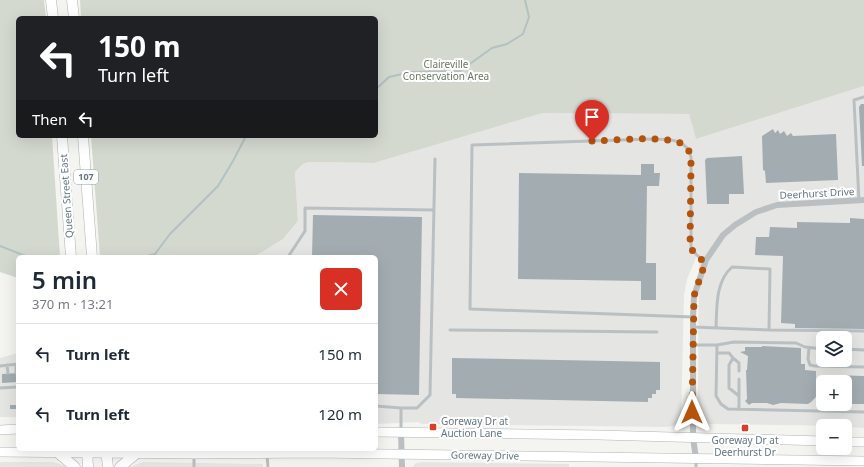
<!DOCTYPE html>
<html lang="en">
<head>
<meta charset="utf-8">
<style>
	body { margin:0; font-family:"Noto Sans",sans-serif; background:#f6f6f7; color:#1f2937; height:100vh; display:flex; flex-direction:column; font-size:15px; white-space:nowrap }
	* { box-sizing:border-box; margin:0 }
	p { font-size:13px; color:#747a83 }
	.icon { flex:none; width:22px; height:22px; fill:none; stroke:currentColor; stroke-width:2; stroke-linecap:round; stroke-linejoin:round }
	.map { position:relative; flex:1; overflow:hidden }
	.drawer { position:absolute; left:16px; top:255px; width:362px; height:196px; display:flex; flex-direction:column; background:#fff; border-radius:6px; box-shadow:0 4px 16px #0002 }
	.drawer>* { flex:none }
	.guide { position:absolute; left:16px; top:16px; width:362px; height:122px; border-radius:6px; box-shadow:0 4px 16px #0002; background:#202124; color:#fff; overflow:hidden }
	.fabs { position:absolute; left:816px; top:331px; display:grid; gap:8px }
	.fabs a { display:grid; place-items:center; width:36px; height:36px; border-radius:6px; background:#fff; box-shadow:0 4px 16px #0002; font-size:20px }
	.pin { position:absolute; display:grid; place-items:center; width:34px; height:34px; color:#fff; margin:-41px -17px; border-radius:50% 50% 50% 0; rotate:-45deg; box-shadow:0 0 4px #0007 }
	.pin .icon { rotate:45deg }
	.me { position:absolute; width:44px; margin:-22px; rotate:0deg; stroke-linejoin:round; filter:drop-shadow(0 0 3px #0008) }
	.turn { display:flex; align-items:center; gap:14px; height:84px; padding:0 16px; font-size:18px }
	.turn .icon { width:52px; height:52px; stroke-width:2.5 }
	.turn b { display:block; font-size:28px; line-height:34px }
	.then { display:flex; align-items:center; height:38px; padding:0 16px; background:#0003; gap:8px; font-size:15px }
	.round { display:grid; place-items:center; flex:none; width:42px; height:42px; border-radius:6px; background:#f6f6f7 }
	.overview { display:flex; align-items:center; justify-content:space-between; height:68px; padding:0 16px }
	h1 { font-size:24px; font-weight:600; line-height:30px }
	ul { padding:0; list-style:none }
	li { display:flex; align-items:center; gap:12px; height:60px; padding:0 16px; border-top:1px solid #e0e1e3 }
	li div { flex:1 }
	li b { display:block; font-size:15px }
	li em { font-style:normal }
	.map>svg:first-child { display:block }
	.built { fill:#e5e5e4; fill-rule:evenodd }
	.green { fill:#d4d9d0 }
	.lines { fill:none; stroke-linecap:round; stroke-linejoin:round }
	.stream { stroke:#b2c1c3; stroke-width:2 }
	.building { fill:#a3adb1 }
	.secondary-casing { stroke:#afb6b9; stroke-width:10 }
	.primary-casing { stroke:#aeb4b7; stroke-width:11 }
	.lane { stroke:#bac0c2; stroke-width:3 }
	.street { stroke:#bac0c2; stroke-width:6 }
	.secondary { stroke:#fff; stroke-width:9 }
	.primary { stroke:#fff; stroke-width:10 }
	.route { stroke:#b45309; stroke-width:7; stroke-dasharray:0 12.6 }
	.poi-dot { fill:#da3e2a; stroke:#fff; stroke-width:1.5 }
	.labels { text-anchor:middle; stroke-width:4; stroke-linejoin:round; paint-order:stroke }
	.shield { fill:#fff; stroke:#92a0a6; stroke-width:1 }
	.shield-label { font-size:9px; font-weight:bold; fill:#647780 }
	.park-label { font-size:10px; fill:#6a7763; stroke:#fff }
	.street-label { font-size:10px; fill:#647780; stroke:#fff }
	.poi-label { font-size:10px; fill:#647780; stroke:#fff; text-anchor:start }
</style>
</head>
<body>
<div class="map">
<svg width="864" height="467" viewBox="0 0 864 467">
	<rect width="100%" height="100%" fill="#f4f4f0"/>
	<path class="built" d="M864,86V428L845,427V426L710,424L708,423L704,418L698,399L699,251L687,279L684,295L681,420L676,425L667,427L422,424L418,422L376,424V257H254L283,239L298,221L295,172L303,164L309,162L374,163L543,113L689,114L696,139ZM823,338H845V360H823ZM823,382H845V404H823Z
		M18,353V417H0V358Z
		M0,462H53L60,464L67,467H0Z
		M143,462L263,464V467H130Z
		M421,462L569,464V467H412L416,463Z"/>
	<path class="green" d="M0,0H44L46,18H18V136H52L60,257H18V278L0,272Z
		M80,0H864V86L696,139L689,114L543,113L374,163L309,162L303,164L295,172L298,221L283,239L254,257H100L91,136H376V18H81Z"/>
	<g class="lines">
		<path class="stream" d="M376,89L389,77L411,72L460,71L492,48L507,44L523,34L529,17L525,0
			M0,246L28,257
			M143,257L155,254L170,234L218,186L233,161L246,136"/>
	</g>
	<path class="building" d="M861,104H864V166H862L859,107Z
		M773,129L775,133L778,130L780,134L784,131L787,136L791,133L793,136L836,134L838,180L766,183L765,171L763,170L762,136Z
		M742,156L744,194H729V204H707L705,160L707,158Z
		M641,164H654V173H660L659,186H647L646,263H656V300H641V281L518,279L519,173L641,175Z
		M313,215L422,217L419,395L376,394V257H312Z
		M850,218L864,219V329L795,328V324L781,323L783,256L755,255L756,237H769L770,227L797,228V222L850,223Z
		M762,346L801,348V364H805V370L816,371V397L811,402L808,404L781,403L773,405L767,403H752L749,405L745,401L747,399L746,370H747L748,356L740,352L745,351V347H762Z
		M452,358L660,362V390H656V394H652V398H648V402L456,398V394H452Z
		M18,373V382L2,383V374Z
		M831,375L864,376V404H845V382H831Z
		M16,398H18V409H10V405H16Z"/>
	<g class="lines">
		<g class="secondary-casing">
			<path id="secondary" d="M0,430L18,429
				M376,432L599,435L823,441
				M845,442H864
				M0,452L194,454L317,453L864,461"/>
		</g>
		<g class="primary-casing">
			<path id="primary" d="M51,0L53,18
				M72,0L74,18
				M62,136L71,257
				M83,136L92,257
				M87,449L88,467
				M106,449L108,467
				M57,452L75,467
				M120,467L137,453"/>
		</g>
		<path class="lane" d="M859,201L854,100L864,97
			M288,257L305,231V208L434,210
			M693,317L470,309L472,145L651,139C668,140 686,137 691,157V249L705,263
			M693,327L769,330L864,331
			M716,328C717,308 715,282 732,267L770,269L769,330
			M450,330L657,332
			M693,345H717L734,342L796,343L805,347L823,349
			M717,345L716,396L721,404L728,409L864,412
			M809,348L808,359L810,365L815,366L864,367
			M845,349L864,350
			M717,353H729L733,358L729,365V388L739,396V409
			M733,358L739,363V371
			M7,365L8,373
			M16,365V373
			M0,366L18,364
			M0,388L18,387
			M739,396V379
			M376,406L401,408
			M401,430V408H417L430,395L435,159
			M267,455L268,467
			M696,460V467
			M194,467V455"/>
		<path class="street" d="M401,432L402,467
			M696,458L693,438V317L694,296L706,260L723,235L735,225L756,212L777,205L864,200"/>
		<use href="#secondary" class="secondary"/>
		<use href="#primary" class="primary"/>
	</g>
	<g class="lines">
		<path class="route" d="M592,141C611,141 670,134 684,145C690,149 691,157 691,164L690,248L705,263L694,296L692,412"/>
	</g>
	<g class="poi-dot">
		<rect x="429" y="423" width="8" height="8" rx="2"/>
		<rect x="741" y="424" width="8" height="8" rx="2"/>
	</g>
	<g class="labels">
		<rect class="shield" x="74" y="170" width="24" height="14" rx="3"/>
		<g class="shield-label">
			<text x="86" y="180">107</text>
		</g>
		<g class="park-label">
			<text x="446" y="68">Claireville<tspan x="446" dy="12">Conservation Area</tspan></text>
		</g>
		<g class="street-label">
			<text transform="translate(817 193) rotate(-3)" y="4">Deerhurst Drive</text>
			<text transform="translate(66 196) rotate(-94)" y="4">Queen Street East</text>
			<text transform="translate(485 455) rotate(1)" y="4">Goreway Drive</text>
		</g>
		<g class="poi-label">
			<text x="441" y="425">Goreway Dr at<tspan x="441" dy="12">Auction Lane</tspan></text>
			<text x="745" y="444" text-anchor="middle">Goreway Dr at<tspan x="745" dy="12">Deerhurst Dr</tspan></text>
		</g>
	</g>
</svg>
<div class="fabs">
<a><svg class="icon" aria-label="layers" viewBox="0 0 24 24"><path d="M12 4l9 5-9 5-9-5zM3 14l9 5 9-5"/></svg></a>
<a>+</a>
<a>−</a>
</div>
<div class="pin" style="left:592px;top:141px;background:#d93025"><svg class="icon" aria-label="arrive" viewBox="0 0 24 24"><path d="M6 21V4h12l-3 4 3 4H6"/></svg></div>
<svg class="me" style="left:692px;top:412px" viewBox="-20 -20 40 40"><path d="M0-17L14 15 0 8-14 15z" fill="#b45309" stroke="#fff" stroke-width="4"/></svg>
<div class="guide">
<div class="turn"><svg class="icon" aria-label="left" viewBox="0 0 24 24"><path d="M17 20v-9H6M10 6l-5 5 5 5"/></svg><div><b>150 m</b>Turn left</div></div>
<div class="then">Then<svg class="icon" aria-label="left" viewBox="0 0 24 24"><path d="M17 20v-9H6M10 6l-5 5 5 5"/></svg></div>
</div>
<section class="drawer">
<div class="overview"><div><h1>5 min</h1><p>370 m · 13:21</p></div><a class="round" style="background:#d93025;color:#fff"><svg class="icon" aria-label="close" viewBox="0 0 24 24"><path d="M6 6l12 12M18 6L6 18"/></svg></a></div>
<ul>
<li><svg class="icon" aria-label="left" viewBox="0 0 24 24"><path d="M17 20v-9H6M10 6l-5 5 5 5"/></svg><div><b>Turn left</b></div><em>150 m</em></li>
<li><svg class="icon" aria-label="left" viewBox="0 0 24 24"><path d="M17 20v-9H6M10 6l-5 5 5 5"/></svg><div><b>Turn left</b></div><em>120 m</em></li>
</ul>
</section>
</div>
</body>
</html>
